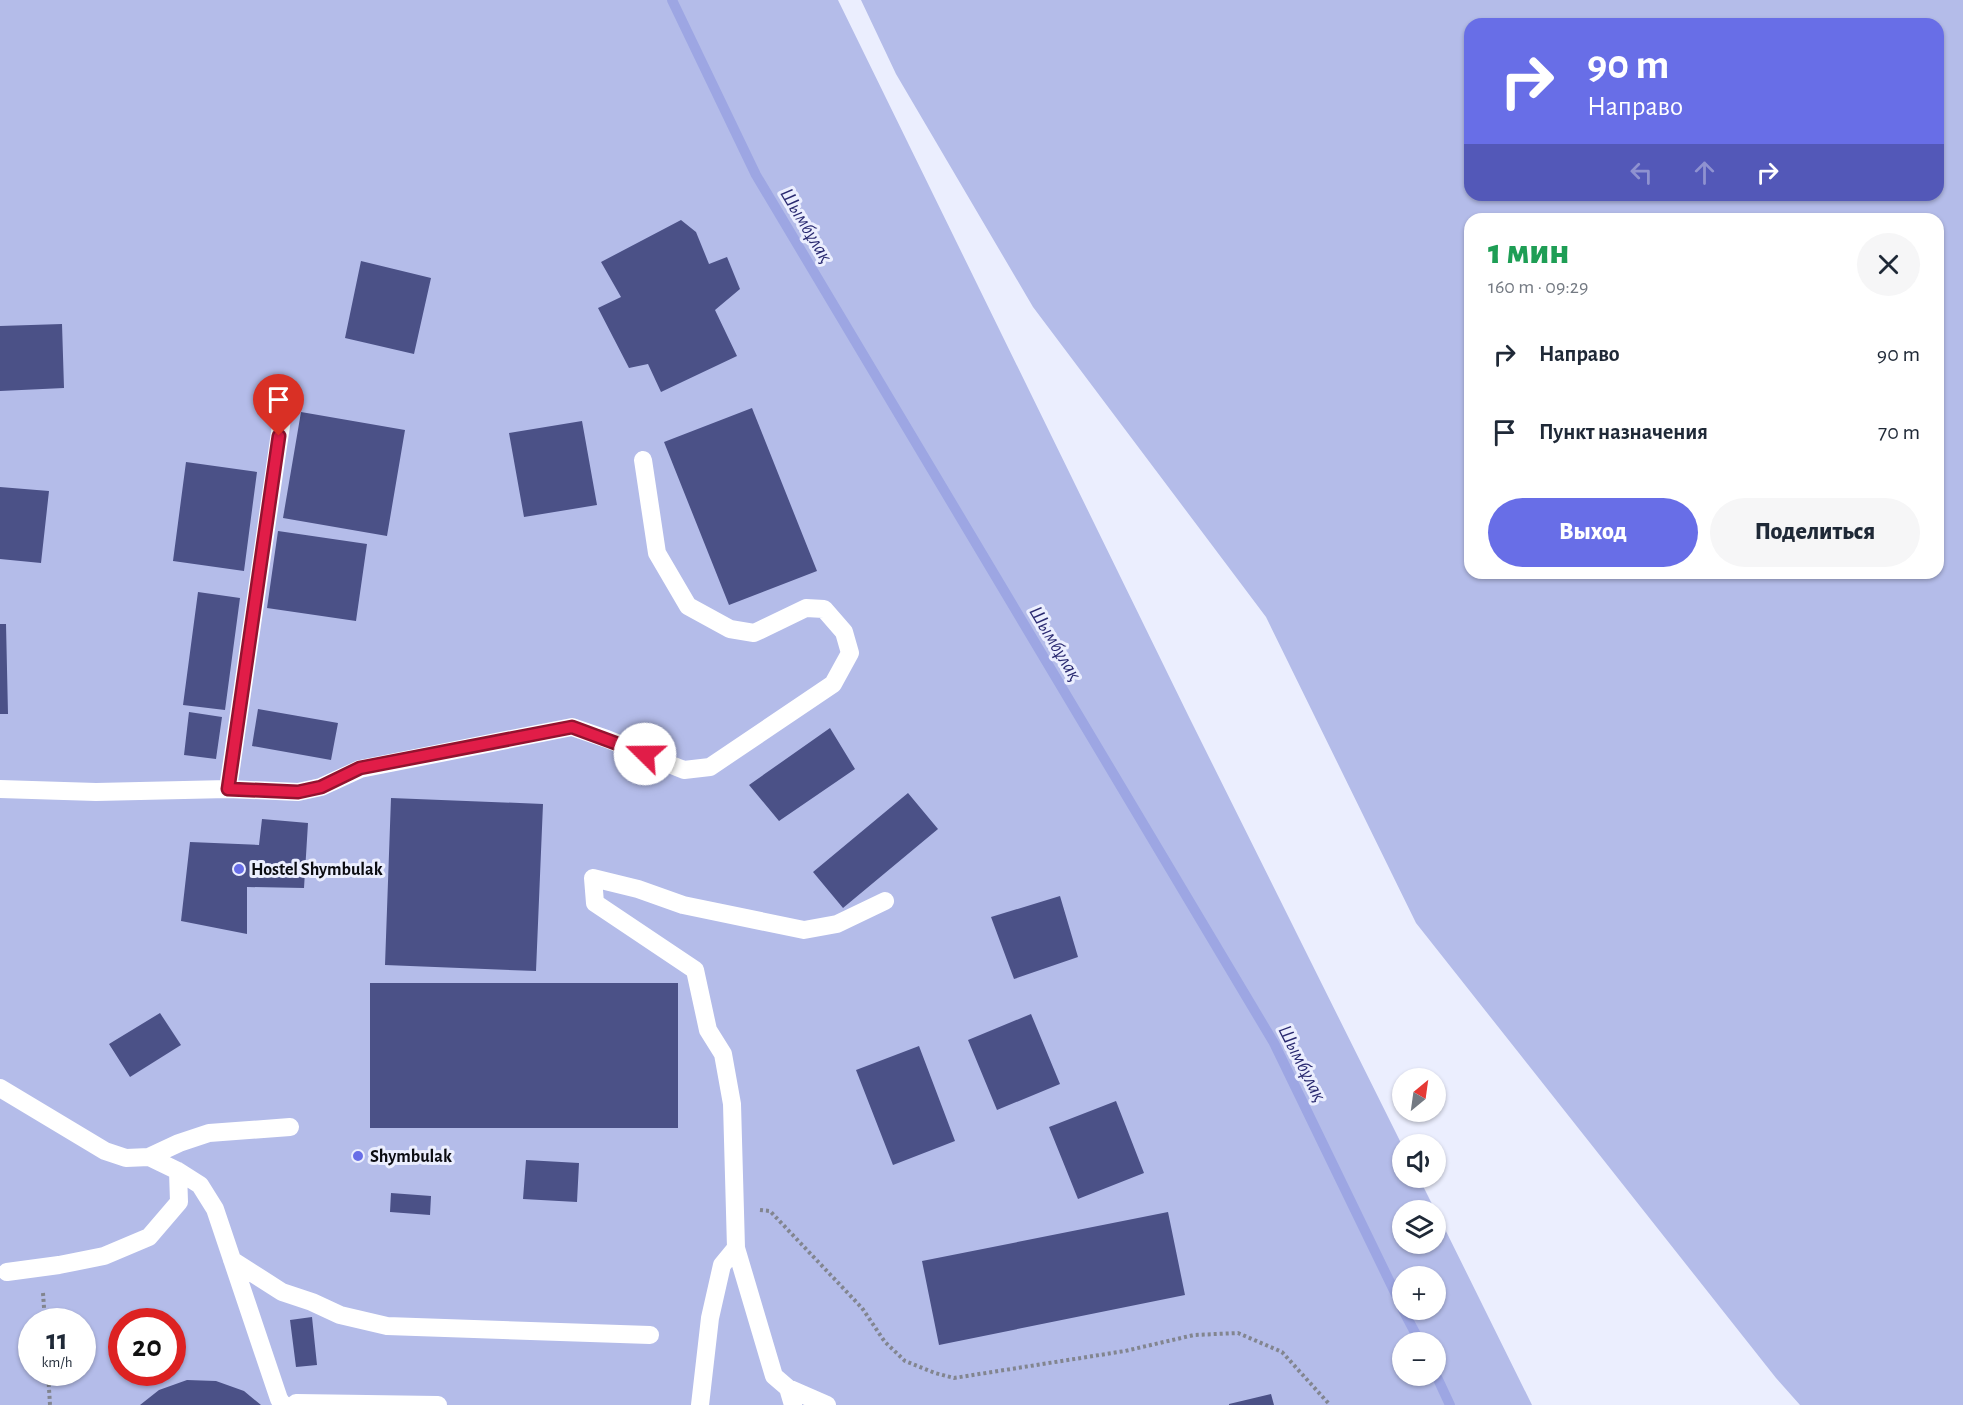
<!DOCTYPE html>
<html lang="ru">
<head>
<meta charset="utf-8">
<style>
	body { margin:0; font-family:"Alegreya Sans",sans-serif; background:#f6f6f7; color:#1f2937; height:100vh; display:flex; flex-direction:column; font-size:22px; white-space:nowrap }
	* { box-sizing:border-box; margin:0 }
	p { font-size:20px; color:#747a83 }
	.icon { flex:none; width:33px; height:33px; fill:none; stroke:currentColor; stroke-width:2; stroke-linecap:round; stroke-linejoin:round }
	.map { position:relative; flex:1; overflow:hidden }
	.sheet { position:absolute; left:1464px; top:213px; width:480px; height:366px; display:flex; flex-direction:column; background:#fff; border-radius:18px; box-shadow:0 2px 4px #0004 }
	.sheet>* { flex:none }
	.hud { position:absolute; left:1464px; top:18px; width:480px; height:183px; border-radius:18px; box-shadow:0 2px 4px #0004; background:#686ee7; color:#fff; overflow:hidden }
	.needle { width:39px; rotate:29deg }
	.buttons { position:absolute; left:1392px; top:1068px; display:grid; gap:12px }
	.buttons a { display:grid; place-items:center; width:54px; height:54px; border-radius:50%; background:#fff; box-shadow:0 2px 4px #0004; font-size:30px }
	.speed { position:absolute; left:18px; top:1308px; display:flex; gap:12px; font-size:30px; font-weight:700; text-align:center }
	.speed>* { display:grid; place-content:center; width:78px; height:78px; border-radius:50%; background:#fff; box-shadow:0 2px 4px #0004; line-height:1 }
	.speed small { font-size:15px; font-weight:400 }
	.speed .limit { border:9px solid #d22; background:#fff; color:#111 }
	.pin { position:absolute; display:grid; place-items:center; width:51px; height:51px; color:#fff; margin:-62px -26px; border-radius:50% 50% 50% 0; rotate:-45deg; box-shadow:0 0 6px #0007 }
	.pin .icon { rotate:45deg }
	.me { position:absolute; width:66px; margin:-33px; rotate:292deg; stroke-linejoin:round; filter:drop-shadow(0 0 4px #0008) }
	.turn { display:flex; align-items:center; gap:21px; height:126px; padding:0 24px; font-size:27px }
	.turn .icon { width:78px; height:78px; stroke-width:2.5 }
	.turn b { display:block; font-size:42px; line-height:51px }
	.lanes { display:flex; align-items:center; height:57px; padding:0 24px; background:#0003; justify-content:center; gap:30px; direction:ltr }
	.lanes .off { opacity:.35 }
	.round { display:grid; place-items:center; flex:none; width:63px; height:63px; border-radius:32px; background:#f6f6f7 }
	.headline { display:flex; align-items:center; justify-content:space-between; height:102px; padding:0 24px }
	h1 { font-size:36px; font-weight:800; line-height:45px; color:#1e9e55 }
	.primary-button { display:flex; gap:12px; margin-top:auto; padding:12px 24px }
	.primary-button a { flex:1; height:69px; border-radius:36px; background:#686ee7; color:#fff; font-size:24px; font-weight:800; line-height:69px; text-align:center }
	.primary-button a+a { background:#f6f6f7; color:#1f2937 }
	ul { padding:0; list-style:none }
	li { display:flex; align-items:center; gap:18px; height:78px; padding:0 24px }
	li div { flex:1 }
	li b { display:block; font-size:22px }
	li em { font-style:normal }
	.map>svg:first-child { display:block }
	.green { fill:#b4bce9; fill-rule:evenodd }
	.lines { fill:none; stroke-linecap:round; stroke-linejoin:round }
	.stream { stroke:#9da6e3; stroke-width:10 }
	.building { fill:#4b5187 }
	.path { stroke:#82858f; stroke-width:4; stroke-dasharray:3 3; stroke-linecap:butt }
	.service { stroke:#fff; stroke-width:18 }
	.route-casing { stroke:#92132f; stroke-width:15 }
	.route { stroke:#e11d48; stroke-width:10 }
	.poi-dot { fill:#686ee7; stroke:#ebeefe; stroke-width:2 }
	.labels { text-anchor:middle; stroke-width:6; stroke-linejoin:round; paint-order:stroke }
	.poi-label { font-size:18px; font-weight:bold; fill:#0b0c11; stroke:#ebeefe; text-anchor:start }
	.water-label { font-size:20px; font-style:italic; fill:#292970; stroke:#ebeefe }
</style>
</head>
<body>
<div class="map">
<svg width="1963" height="1405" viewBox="0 0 1963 1405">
	<rect width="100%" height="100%" fill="#ebeefe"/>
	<path class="green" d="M0,0H838L1189,717L1402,1145V1178H1419L1435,1210H1402V1244H1436V1211L1532,1405H0ZM1402,1276H1436V1310H1402ZM32,1322H82V1372H32ZM122,1322H172V1372H122ZM1402,1342H1436V1376H1402Z
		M861,0H1963V1405H1800L1776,1378L1416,923L1266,617L1033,307L896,74ZM1470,24H1938V195H1470ZM1470,219H1938V573H1470Z"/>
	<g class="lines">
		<path class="stream" d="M672,0L756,175L1274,1043L1402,1307
			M1403,1310L1420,1342
			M1436,1375L1450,1405"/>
	</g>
	<path class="building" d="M681,220L696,232L709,264L727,257L740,289L715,310L737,356L661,392L648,364L629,368L598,308L621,297L601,262Z
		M361,261L431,278L414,354L345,338Z
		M62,324L64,388L0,391V326Z
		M752,408L817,571L729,605L664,442Z
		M301,412L405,430L387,536L283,518Z
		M582,421L597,505L524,517L509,433Z
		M186,462L257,472L244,571L173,561Z
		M0,487L49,491L41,563L0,559Z
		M278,531L367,544L356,621L267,608Z
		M198,592L240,598L225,710L183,705Z
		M0,624H6L8,714H0Z
		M258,709L338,723L331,760L252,746Z
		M189,712L222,717L216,759L184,755Z
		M830,728L855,769L779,821L749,785Z
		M908,793L938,829L843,908L813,872Z
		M391,798L543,804L536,971L385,965Z
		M262,819L308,823L304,888L247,887V934L181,921L190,842L259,845Z
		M1060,896L1078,957L1014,979L991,917Z
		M370,983H678V1128H370Z
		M160,1013L181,1045L130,1077L109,1044Z
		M1031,1014L1060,1084L997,1110L968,1040Z
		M919,1046L955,1141L893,1165L856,1070Z
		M1116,1101L1144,1173L1078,1199L1049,1127Z
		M526,1160L579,1163L577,1202L523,1199Z
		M391,1193L431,1196L430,1215L390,1212Z
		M1168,1212L1185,1295L939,1345L922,1261Z
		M312,1317L317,1365L296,1367L290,1320Z
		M187,1380L216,1381L244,1391L261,1405H140L159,1390Z
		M1271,1394L1274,1405H1229V1404Z"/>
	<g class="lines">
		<path class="path" d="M760,1210L770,1211L862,1308L885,1342L905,1361L935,1373L954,1378L1125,1351L1194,1335L1238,1333L1282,1352L1330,1405
			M43,1293L45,1322
			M48,1372L50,1405"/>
		<path class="service" d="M0,789L96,792L228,789L298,792L321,787L360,769L572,727L607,739L684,770L710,767L833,684L850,653L844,632L824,609L806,608L754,633L730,629L688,606L657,553L643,460
			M228,789L283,412
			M0,1088L105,1151L126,1158L149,1157L179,1143L209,1133L290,1127
			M149,1157L178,1171L200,1185L215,1209L279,1399L283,1405
			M736,1248L774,1376L788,1388L793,1405
			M232,1260L282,1292L312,1302L340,1315L387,1326L650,1335
			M7,1272L59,1265L104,1256L149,1237L179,1202L178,1171
			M788,1388L827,1405
			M294,1405L296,1403L438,1405
			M700,1405L710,1318L722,1265L736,1248L732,1104L723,1054L708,1030L695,970L595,903L593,878L638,889L683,905L804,930L837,924L885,901"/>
	</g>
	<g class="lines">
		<g class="route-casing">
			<path id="route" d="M279,436L228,789L298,792L321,787L360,768L572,727L645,754"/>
		</g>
		<use href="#route" class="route"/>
	</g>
	<g class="poi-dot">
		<circle cx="239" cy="869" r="6"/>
		<circle cx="358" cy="1156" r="6"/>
	</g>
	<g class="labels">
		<g class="poi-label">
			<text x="251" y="875">Hostel Shymbulak</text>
			<text x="370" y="1162">Shymbulak</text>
		</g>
		<g class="water-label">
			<text transform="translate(807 225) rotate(59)" y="7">Шымбұлақ</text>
			<text transform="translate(1056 643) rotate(59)" y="7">Шымбұлақ</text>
			<text transform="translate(1303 1063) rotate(63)" y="7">Шымбұлақ</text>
		</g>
	</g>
</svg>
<div class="buttons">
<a><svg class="needle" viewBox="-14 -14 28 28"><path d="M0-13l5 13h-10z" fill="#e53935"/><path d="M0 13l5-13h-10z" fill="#747a83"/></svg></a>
<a><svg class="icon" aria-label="sound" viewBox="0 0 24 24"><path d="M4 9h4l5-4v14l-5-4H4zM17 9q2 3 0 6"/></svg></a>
<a><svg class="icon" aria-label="layers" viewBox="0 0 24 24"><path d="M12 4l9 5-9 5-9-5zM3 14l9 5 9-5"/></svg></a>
<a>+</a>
<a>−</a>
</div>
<div class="speed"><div>11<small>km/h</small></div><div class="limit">20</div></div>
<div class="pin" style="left:279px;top:436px;background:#d93025"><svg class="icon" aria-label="arrive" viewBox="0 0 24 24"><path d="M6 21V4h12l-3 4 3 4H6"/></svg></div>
<svg class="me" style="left:645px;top:754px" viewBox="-20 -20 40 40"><circle r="19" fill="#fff"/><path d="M0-13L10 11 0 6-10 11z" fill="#e11d48"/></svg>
<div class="hud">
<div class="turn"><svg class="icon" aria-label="right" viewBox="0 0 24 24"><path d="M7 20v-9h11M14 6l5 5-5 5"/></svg><div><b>90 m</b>Направо</div></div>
<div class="lanes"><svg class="icon off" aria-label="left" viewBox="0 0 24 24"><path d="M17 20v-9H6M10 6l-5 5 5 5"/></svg><svg class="icon off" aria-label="ahead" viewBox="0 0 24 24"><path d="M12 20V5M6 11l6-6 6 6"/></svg><svg class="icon" aria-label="right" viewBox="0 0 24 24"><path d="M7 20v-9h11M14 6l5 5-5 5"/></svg></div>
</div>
<section class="sheet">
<div class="headline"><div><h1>1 мин</h1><p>160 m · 09:29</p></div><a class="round"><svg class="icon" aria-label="close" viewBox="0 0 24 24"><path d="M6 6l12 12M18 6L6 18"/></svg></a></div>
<ul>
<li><svg class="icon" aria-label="right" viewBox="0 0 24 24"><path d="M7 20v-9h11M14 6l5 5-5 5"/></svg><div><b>Направо</b></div><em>90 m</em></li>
<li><svg class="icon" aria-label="arrive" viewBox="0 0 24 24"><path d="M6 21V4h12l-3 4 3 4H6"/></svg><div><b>Пункт назначения</b></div><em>70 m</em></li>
</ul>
<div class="primary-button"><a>Выход</a><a>Поделиться</a></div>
</section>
</div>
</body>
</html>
